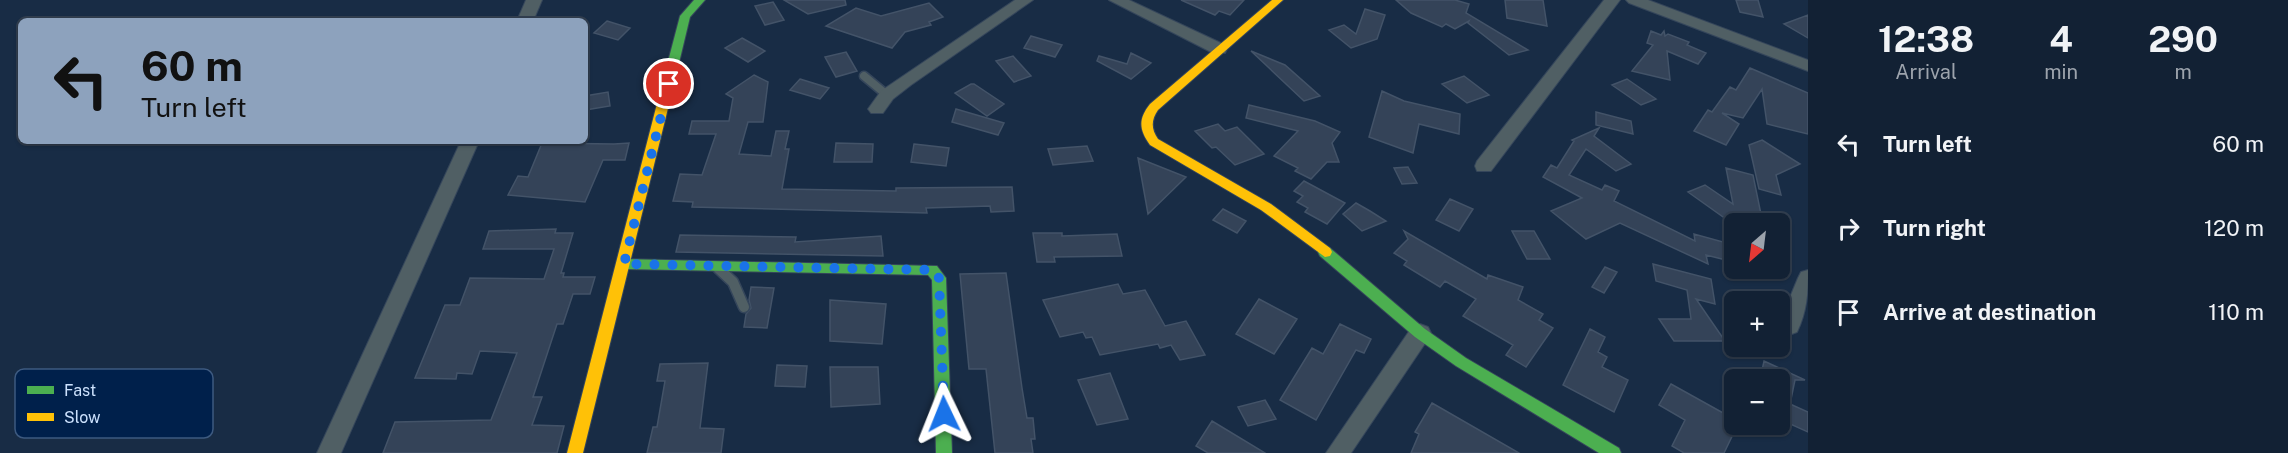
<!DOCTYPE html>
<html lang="en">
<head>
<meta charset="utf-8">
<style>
	body { margin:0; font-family:"Public Sans",sans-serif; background:#1f2e40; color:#f1f3f6; height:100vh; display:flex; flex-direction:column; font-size:22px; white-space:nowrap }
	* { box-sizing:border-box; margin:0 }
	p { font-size:20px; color:#9ca3ac }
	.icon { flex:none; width:33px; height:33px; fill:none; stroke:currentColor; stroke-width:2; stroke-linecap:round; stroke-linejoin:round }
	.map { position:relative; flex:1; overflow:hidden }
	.side { display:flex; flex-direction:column; background:#122134; width:480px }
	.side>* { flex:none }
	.top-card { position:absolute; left:18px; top:18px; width:570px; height:126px; border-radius:9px; box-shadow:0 2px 4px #0004,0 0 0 2px #313e4f; background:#8da2bd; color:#111; overflow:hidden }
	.needle { width:39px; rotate:208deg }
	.fabs { position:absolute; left:1724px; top:213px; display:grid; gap:12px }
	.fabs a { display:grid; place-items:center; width:66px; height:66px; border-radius:9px; background:#122134; box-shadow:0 2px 4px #0004,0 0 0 2px #313e4f; font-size:30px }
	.pin { position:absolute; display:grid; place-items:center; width:51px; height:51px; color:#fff; margin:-26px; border:3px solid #fff; border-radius:50%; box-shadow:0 2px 6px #0007 }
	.me { position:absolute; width:66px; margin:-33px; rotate:358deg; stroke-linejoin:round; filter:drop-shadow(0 0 4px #0008) }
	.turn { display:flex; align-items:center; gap:21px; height:126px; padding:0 24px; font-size:27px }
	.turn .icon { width:78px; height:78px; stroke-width:2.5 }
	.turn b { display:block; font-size:42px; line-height:51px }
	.eta { display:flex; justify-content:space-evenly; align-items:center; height:102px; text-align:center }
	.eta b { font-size:36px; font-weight:700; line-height:42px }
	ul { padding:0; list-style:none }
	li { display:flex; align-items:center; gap:18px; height:84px; padding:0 24px }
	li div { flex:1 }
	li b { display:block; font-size:22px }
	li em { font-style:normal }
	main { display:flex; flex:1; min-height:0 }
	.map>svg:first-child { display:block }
	.building { fill:#344358; stroke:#435368; stroke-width:1.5 }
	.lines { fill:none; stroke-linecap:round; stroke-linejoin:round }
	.lane-far1-casing { stroke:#35465b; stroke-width:11 }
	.lane-casing { stroke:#35465b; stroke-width:13 }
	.street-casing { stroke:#35465b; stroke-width:2 }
	.fast-casing { stroke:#35465b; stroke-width:2 }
	.slow-casing { stroke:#35465b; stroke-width:2 }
	.lane-far1 { stroke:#505f64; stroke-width:8 }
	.lane { stroke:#505f64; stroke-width:10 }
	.street { fill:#505f64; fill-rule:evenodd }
	.fast { fill:#4caf50; fill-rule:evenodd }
	.slow { fill:#ffc107; fill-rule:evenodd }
	.route { stroke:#1a73e8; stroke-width:10; stroke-dasharray:0 18 }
	.key { fill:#00204b; stroke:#3d5a80; stroke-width:1.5 }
	.key-label { font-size:16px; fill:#cce1fd }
</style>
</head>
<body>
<main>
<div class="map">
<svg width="1808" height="453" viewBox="0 0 1808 453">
	<rect width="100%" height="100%" fill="#182c45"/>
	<path class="building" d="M784,0H845L846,5L808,14Z
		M1181,0H1244L1230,15L1219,11L1215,15Z
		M1396,0H1455L1469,4L1466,13L1528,50L1509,55L1468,23L1469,21L1455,29L1446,24L1442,27L1411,13Z
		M1505,0H1543L1547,26L1507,18Z
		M1736,0H1758L1763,17L1740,12Z
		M773,2L784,20L765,25L755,6Z
		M929,3L943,17L929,22L931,25L905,32L892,48L826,26L856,8L881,16Z
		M1365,9L1385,15L1377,39L1351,48L1329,30L1344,25L1356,34Z
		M1808,15V38L1784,24Z
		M607,21L630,28L618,40L594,33Z
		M1651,31L1661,35L1664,31L1665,36L1668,34L1689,42L1687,45L1706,53L1698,64L1667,51L1670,80L1632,71L1653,45L1647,43Z
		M1031,36L1062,45L1055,57L1024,48Z
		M742,38L765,51L748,62L725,48Z
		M1251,51L1285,65L1320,96L1304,101Z
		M846,52L857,71L836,77L825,57Z
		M1131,53L1151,63L1131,79L1097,61L1099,56L1127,64Z
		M1013,56L1031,76L1014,82L996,61Z
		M1750,68L1808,93V134L1767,124L1762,89L1743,118L1722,113L1739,124L1726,145L1694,131L1708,110L1712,112L1730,87L1736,90Z
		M754,75L768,82L763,122H748L739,154L771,156L776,131H789L785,149H789L782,189L896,191V188L1012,187L1014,211L991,212L990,206L926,208L927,213L692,207L693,202L673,201L680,174L702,175L716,134H689L692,121H729L733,98L726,94Z
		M1464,76L1489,95L1467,103L1442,84Z
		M800,79L829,88L820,99L790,90Z
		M1627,79L1656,99L1641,105L1612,85Z
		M971,84H974L1004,104L987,116L955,93Z
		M1382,91L1404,101L1460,114L1459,134L1419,124L1413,153L1369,137Z
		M608,92L610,106L585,110V96Z
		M1249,105L1315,121L1340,132L1332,143L1339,162H1327L1311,179L1295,171L1298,168L1274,156L1298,131L1246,118Z
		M956,109L1004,123L998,135L952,122Z
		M1596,112L1631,121L1633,134L1596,125Z
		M1218,124L1225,131L1237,127L1264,154L1235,165L1216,147L1212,148L1195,131Z
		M1599,128L1594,136L1631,164L1616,171L1586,149L1569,175L1602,190L1605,185L1619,191L1614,201L1695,241L1694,234L1734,245V262L1706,255L1708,264L1620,223L1586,239L1551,211L1582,198L1543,177L1551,165L1557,168L1574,141L1572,140Z
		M1762,140L1800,164L1776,175L1781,195L1759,189L1749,145Z
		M542,143L614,144L629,143L625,160H603L585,202L508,195L518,176L528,177Z
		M836,143L873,144L872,162H834Z
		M914,144L949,148L946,166L911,162Z
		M1087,146L1093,161L1053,165L1048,149Z
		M1138,158L1186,177L1148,214Z
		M1408,167L1417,183L1402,184L1394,168Z
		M1726,168L1753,175L1763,224H1733L1688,192L1705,185L1733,204Z
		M1304,181L1345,203L1327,224L1305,212L1308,208L1297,202L1303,196L1294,191Z
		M1450,199L1473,209L1459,231L1436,220Z
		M1356,203L1370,211L1386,221L1362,231L1343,214Z
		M1223,209L1246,221L1237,233L1213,220Z
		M556,229L555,233H573L561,273H564L563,277H595L590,294H573L563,324H557L533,397H542L532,425L564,426L557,453H383L395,422L491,420L517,353L480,351L472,374L457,373L456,379L415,378L445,305H460L470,278L544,279L554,249H483L489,231Z
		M1404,231L1487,279L1488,275L1523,287L1518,300L1543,314L1539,320L1553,328L1526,367L1506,355L1513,345L1463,316L1476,299L1445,281L1440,287L1404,265L1407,261L1394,253L1408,239Z
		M1512,231H1534L1550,259H1527Z
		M1033,233H1062V236L1117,234L1122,256L1054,257L1055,262H1037Z
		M680,235L796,237L795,242L881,236L883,256L676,252Z
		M1653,264L1711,279L1715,304L1696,299L1725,341H1674L1659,319H1691L1687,290L1656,281Z
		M1605,267L1617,272L1604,293L1592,287Z
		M1006,273L1022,388L1027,418H1033L1035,439H1031L1033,453H995L986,369H969L960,274Z
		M1118,284L1123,294L1145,290L1165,326L1186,321L1205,355L1180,360L1171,345L1160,348L1158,344L1100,355L1092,337L1086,338L1083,332L1060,337L1043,300Z
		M751,287L774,288L767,328L744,327L746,314L751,308L749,300Z
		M1259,299L1297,319L1274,354L1236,334Z
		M830,300L886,304L882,344L830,341Z
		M1340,324L1371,339L1364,353L1356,350L1316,420L1280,400L1312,348L1323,354Z
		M1590,329L1605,337L1598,352L1607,357L1602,367L1628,380L1614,412L1563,385Z
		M1764,361L1805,380H1795L1790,404L1808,412V432L1786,422L1785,425H1779V380H1760Z
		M708,363L700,428L724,429L721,453H647L653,427H657L665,381H657L660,364Z
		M777,365L807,366L805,387L775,386Z
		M830,367H878L880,404L831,407Z
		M1110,373L1128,419L1097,425L1078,380Z
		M1671,384L1734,419V424H1738L1724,453H1684L1672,446L1685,420L1659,405Z
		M1265,400L1276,419L1248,426L1238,407Z
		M1432,403L1519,453H1411L1419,434L1415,432Z
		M1212,421L1265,453H1208L1196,446Z"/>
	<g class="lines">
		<g class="lane-far1-casing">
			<path id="lane-far1" d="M864,76L887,95"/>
		</g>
		<g class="lane-casing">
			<path id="lane" d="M718,268L733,282L744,307"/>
		</g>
		<g class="street-casing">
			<path id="street" d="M526,0H542L533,21H517Z
				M1015,0H1033L911,85L893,99L883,113H871L868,109L881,91Z
				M1109,0H1129L1225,45L1227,49L1225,53H1213Z
				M1604,0H1620L1491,171H1477L1475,166L1477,161Z
				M1626,0H1648L1808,60V71L1629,3Z
				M461,141H479L341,453H317Z
				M1808,270C1808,293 1807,311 1797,332L1789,335L1781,332L1779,324L1798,278L1801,272Z
				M1420,324L1428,327L1431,333L1428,339L1351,453H1326L1412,327Z"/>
		</g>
		<g class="fast-casing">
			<path id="fast" d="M694,0H705L690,17L672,92L666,96L662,95L660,92L680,16Z
				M1325,247L1330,248L1425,329L1466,358L1619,448L1621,453H1599L1456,366L1415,337L1320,256L1318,252L1320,248Z
				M623,259L937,266L946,278L952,453H936L932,280L928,275L623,269L618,268L616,264L618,260Z"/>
		</g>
		<g class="slow-casing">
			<path id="slow" d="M1272,0H1283L1158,110C1151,120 1151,129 1158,139L1271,204L1330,248L1332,252L1330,256L1325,257L1261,210L1150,145C1139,130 1138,119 1150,104Z
				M666,88L672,92L583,453H567L660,92Z"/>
		</g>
		<use href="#lane-far1" class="lane-far1"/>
		<use href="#lane" class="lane"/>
		<use href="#street" class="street"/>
		<use href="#fast" class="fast"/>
		<use href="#slow" class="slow"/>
	</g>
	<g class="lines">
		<path class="route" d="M669,84L624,264L932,270L939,278L944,414"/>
	</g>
	<rect x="15" y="369" width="198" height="69" rx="9" class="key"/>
	<rect x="27" y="386" width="27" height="8" fill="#4caf50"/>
	<rect x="27" y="413" width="27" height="8" fill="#ffc107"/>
	<g class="key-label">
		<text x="64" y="396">Fast</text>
		<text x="64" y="423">Slow</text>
	</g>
</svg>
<div class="fabs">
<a><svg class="needle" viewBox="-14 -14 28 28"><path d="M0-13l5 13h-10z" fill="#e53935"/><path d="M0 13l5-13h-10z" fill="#9ca3ac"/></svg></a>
<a>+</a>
<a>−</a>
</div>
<div class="pin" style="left:669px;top:84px;background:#d93025"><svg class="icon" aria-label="arrive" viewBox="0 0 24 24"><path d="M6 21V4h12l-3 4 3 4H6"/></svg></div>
<svg class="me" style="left:944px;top:414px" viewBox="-20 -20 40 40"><path d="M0-17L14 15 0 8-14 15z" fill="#1a73e8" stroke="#fff" stroke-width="4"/></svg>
<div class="top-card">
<div class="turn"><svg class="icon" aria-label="left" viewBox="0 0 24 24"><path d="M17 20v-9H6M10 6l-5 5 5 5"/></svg><div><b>60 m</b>Turn left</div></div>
</div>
</div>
<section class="side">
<div class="eta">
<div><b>12:38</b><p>Arrival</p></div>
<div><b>4</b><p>min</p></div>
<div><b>290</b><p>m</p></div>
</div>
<ul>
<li><svg class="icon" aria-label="left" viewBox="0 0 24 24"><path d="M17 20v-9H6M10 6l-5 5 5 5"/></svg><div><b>Turn left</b></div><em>60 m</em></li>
<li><svg class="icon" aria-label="right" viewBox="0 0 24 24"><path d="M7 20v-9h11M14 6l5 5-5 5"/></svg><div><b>Turn right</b></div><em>120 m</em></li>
<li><svg class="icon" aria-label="arrive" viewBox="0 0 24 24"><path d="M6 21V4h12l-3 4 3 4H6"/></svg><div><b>Arrive at destination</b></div><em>110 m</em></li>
</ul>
</section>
</main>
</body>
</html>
